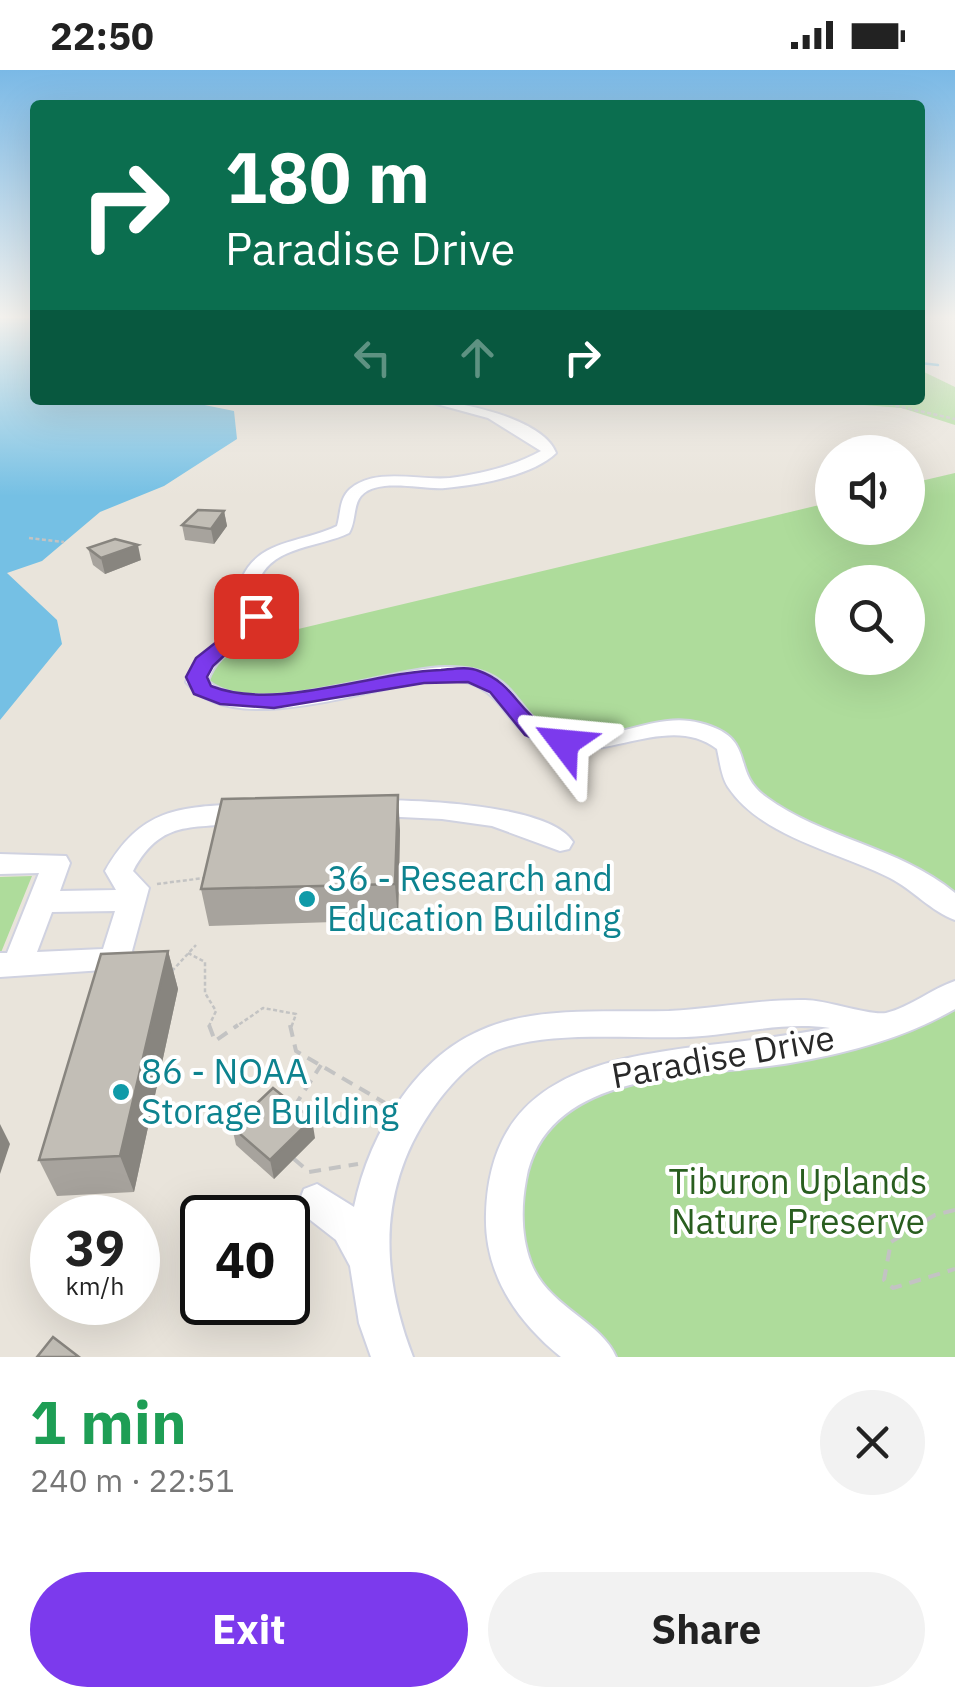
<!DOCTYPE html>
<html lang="en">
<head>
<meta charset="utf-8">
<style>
	body { margin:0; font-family:"IBM Plex Sans",sans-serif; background:#f2f2f2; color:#222; height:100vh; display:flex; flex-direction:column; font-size:38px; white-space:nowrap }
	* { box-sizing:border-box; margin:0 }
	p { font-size:32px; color:#767676 }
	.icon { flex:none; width:55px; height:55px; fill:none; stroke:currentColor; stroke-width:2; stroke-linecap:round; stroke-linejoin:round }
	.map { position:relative; height:1287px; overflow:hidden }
	.details { display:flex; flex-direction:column; background:#fff; flex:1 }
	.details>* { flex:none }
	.top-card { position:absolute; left:30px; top:30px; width:895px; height:305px; border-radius:10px; box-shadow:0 10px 40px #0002; background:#0b6e4f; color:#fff; overflow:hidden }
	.tools { position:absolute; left:815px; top:365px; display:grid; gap:20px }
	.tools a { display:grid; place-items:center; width:110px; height:110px; border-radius:50%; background:#fff; box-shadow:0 10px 40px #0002; font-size:50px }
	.speed { position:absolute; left:30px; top:1125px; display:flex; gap:20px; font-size:50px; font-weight:700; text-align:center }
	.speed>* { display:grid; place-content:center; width:130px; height:130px; border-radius:50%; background:#fff; box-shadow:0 10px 40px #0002; line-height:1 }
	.speed small { font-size:25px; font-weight:400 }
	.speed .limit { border:5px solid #111; border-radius:15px; background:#fff; color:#111 }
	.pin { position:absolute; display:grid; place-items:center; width:85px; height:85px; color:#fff; margin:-42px; border-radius:20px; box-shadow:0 5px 15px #0006 }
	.me { position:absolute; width:110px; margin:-55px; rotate:299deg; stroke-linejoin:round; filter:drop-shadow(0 0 8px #0008) }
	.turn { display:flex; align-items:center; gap:35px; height:210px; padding:0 30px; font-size:45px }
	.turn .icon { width:130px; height:130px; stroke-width:2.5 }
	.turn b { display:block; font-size:70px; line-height:85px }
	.lanes { display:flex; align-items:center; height:95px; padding:0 30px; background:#0003; justify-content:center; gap:50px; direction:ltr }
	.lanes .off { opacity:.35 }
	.round { display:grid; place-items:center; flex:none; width:105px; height:105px; border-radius:52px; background:#f2f2f2 }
	.head { display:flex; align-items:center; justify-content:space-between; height:170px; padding:0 30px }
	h1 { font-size:60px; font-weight:700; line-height:75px; color:#1e9e55 }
	.primary-button { display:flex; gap:20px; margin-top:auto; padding:20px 30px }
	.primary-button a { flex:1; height:115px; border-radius:60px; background:#7c3aed; color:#fff; font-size:40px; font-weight:700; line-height:115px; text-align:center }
	.primary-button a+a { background:#f2f2f2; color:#222 }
	.status { display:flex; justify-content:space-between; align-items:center; height:70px; padding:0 50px; background:#fff; direction:ltr }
	.status svg { height:28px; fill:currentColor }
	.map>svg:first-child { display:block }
	.green { fill:#aedc9b; fill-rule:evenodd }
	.water { fill:#75c0e4 }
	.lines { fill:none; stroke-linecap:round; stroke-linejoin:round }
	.stream { stroke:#75c0e4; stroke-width:2.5 }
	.minor-casing { stroke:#d0d2e0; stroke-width:4 }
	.path-far1 { stroke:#c3c3c3; stroke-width:2.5; stroke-dasharray:4 2.5; stroke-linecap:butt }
	.path { stroke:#c3c3c3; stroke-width:4; stroke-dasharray:12 8; stroke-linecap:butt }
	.minor { fill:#fff; fill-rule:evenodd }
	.wall { fill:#a7a39d }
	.shaded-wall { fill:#88857f }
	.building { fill:#c2beb6; stroke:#88857f; stroke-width:2.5 }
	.route { fill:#7c3aed; stroke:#51269a; stroke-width:2.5 }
	.culture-dot { fill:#0f9aa8; stroke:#fff; stroke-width:4 }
	.labels { text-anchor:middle; stroke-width:8; stroke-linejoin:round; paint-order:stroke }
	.near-culture-label { font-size:35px; fill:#0d838f; stroke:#fff; text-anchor:start }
	.near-street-label { font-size:35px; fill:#282828; stroke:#fff }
	.near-park-label { font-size:35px; fill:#295e1f; stroke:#fff }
</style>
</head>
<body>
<div class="status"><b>22:50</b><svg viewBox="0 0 49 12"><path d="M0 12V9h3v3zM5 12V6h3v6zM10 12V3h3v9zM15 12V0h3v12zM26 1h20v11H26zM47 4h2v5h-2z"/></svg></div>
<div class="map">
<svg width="955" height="1287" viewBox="0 0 955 1287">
	<rect width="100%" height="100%" fill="#e9e4db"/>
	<path class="green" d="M920,300L955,317V355L902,338L801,330H920Z
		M955,403V839L792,753L735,704L705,660L564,673L503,623L464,604L300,629L213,625L200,598L223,577L832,432V458H908V414ZM832,512H908V588H832Z
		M32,806L0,885V807Z
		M955,924V1287H595L506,1172L550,1034L775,979Z"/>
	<path class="water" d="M0,246H35V330H180L234,341L237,369L164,416L100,442L42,491L7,503L57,550L62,574L0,650Z"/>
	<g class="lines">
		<path class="stream" d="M920,293L938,295"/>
		<g class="minor-casing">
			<path id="minor" d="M422,330C456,330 543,348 556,383C532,406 478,415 445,418C422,420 378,407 361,426C353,435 356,452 349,463C321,477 274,476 260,508C291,569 222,565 208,611C253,650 388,598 445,597C523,595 511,647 558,663C605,679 653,640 700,653C759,668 729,701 766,727C823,769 900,777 955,823V850C932,842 912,819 890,808C839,782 761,767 728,717C721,706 720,692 717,679C671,643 609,690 555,678C495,665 512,600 428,611C367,618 232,670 186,612C197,578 230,569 249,543L251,528L242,508C259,469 303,473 337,456C341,443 339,429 350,419C375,397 420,411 450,408C481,404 514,396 541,381L488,348Z
				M368,730C411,730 549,733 573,772L569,779L560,781L492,756L442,749L359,745L355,739L359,733Z
				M246,734L255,737L259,743L255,749C203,764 165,741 133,801L149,818L132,881L138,890L133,898L0,907V883H7L39,803L0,804V784L66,786L70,793L60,821L116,820L105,801C141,738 178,737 246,734ZM115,841L103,879L37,882L52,842Z
				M955,911V939C904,968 848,983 790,993C701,1008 547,996 526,1110C521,1137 521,1167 531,1193C548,1237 601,1251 616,1287H561C516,1251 484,1203 486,1144C490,1007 598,989 709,975C749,971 790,965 830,958C782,951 734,965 686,967C630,969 549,960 497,980C470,991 447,1018 431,1041C378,1118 380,1202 413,1287H371L359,1253L350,1196L336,1170L304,1145L299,1132L304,1119L317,1114L354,1137C362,1098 378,1060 402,1027C473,928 560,943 669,941C714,939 759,929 805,930C826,930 871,946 886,943C911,937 931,919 955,911Z"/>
		</g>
		<path class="path-far1" d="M870,330L955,349
			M29,468L64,472
			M157,814L204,808
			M188,883L205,892V923L216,941L208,958
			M172,901L196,875
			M234,958L263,938L296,944L291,958"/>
		<path class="path" d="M209,955L215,971L238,955
			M290,955L296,981L385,1033
			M294,1037L321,995
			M294,1089L309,1102L358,1094
			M955,1140L935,1145L891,1172L884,1210L893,1218L955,1199"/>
		<use href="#minor" class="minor"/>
	</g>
	<path class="wall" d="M224,441L227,456L214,474L185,470L182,455Z
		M88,478L141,490L105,504L93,495Z
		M400,760L398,850L209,856L201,819Z
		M168,881L178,919L134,1122L57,1126L39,1090Z
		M232,1057L315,1068L274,1109L236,1075Z"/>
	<path class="shaded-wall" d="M224,441L227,456L214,474L211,459Z
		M138,475L141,490L105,504L101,488Z
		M398,725L400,760L398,850L395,814Z
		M168,881L178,919L134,1122L120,1086Z
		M312,1049L315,1068L274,1109L270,1090Z
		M0,1054L10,1074L0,1104Z"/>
	<path class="building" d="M198,440L224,441L211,459L182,455Z
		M115,469L138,475L101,488L89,479L88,478Z
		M398,725L395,814L201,819L222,729Z
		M168,881L120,1086L39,1090L101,884Z
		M273,1018L312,1049L270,1090L232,1057Z
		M53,1267L79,1287H37Z"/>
	<linearGradient id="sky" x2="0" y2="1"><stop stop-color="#7ab9e6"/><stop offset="0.58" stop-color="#f5f3ef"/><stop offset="1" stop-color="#f5f3ef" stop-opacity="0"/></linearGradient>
	<rect width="955" height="426" fill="url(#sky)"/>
	<path class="route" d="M256,541L266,546L213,596L207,607L211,616C277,642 371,602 441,600C453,599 468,596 479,601C513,613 517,639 543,655C554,663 568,663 576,673L564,680L525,665L490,622L468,612L424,613L274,638L220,634L194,624L186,607L196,588Z"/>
	<g class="culture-dot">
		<circle cx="307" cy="829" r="10"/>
		<circle cx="121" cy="1022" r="10"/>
	</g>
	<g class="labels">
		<g class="near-culture-label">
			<text x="327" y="821">36 - Research and<tspan x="327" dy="40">Education Building</tspan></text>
			<text x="141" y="1014">86 - NOAA<tspan x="141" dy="40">Storage Building</tspan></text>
		</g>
		<g class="near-street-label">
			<text transform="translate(723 987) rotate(-10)" y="12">Paradise Drive</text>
		</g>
		<g class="near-park-label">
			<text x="798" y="1124">Tiburon Uplands<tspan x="798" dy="40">Nature Preserve</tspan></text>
		</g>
	</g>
</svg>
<div class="tools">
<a><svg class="icon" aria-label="sound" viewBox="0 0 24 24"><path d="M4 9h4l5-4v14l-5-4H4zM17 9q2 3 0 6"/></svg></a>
<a><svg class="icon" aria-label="search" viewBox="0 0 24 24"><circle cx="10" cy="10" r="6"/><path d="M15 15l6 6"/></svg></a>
</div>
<div class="speed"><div>39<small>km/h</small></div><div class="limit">40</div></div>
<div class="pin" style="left:256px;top:546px;background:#d93025"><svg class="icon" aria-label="arrive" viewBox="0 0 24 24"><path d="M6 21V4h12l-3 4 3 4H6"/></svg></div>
<svg class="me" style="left:564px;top:673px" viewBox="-20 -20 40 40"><path d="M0-17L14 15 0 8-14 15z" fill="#7c3aed" stroke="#fff" stroke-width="4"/></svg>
<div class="top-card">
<div class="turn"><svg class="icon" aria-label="right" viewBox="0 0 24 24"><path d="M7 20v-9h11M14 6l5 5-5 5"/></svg><div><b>180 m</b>Paradise Drive</div></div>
<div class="lanes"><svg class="icon off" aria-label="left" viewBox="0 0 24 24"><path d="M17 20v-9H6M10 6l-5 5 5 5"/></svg><svg class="icon off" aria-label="ahead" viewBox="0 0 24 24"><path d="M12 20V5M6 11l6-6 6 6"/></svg><svg class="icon" aria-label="right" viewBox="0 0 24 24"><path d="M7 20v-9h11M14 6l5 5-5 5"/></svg></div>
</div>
</div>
<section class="details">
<div class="head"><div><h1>1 min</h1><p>240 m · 22:51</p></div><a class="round"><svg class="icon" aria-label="close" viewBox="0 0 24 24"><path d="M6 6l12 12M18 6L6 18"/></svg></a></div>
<div class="primary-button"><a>Exit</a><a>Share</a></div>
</section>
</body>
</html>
